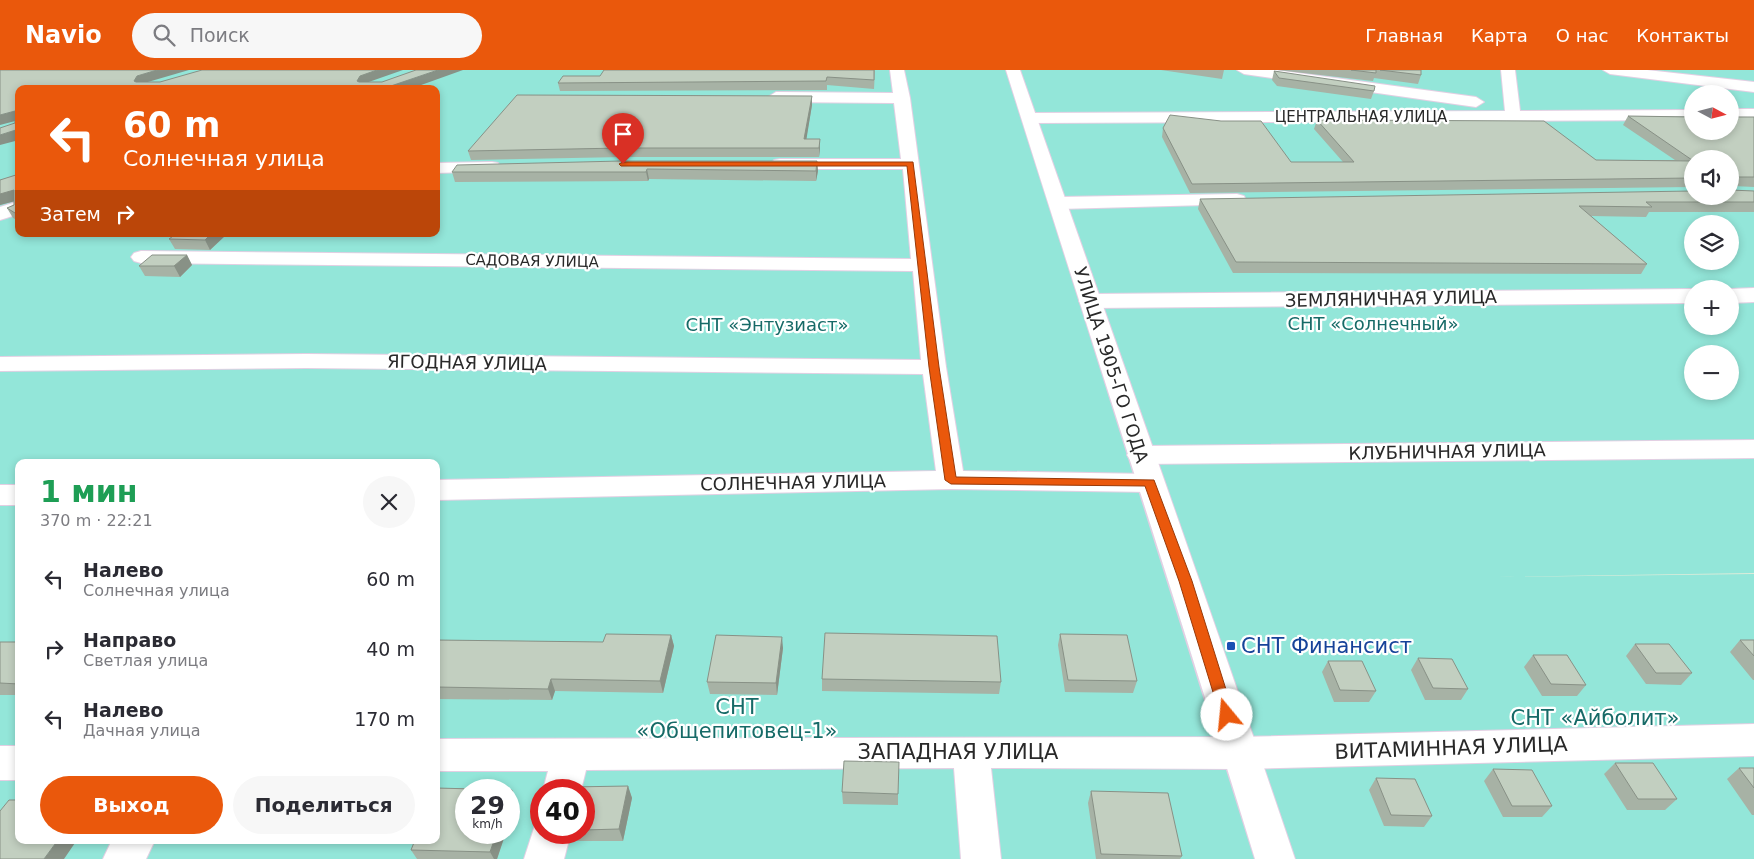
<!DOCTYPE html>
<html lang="ru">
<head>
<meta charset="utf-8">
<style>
	body { margin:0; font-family:"DejaVu Sans",sans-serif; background:#f7f7f7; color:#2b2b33; height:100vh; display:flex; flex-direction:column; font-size:19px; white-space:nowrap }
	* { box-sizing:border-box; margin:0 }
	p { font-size:16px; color:#7c7c81 }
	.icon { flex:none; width:28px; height:28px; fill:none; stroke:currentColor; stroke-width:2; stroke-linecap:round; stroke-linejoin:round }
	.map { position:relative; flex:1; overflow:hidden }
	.drawer { position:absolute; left:15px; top:389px; width:425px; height:385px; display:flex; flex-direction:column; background:#fff; border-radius:10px; box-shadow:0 2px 8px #0003 }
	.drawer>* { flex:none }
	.hud { position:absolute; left:15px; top:15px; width:425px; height:152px; border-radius:10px; box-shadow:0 2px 8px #0003; background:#ea580c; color:#fff; overflow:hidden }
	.needle { width:32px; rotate:97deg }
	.tools { position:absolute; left:1684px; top:15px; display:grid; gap:10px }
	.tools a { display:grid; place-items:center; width:55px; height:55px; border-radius:50%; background:#fff; box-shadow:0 2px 8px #0003; font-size:25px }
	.speed { position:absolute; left:455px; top:709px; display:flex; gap:10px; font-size:25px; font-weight:700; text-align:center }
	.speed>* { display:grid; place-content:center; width:65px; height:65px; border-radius:50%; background:#fff; box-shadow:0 2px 8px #0003; line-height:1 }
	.speed small { font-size:12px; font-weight:400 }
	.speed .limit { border:8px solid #d22; background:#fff; color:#111 }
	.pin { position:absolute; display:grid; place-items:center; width:42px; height:42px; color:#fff; margin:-51px -21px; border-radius:50% 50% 50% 0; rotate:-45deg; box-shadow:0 0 5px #0007 }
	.pin .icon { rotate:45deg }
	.me { position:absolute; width:55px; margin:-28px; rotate:343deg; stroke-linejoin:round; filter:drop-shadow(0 0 4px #0008) }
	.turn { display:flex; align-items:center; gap:18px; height:105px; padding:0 25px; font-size:22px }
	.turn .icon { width:65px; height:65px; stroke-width:2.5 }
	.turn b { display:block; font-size:35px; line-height:42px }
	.then { display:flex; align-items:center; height:48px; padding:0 25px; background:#0003; gap:10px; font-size:19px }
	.round { display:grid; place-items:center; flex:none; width:52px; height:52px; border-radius:26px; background:#f7f7f7 }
	.overview { display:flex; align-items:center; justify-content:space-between; height:85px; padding:0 25px }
	h1 { font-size:30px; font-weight:700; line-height:38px; color:#1e9e55 }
	.primary-button { display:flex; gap:10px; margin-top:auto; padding:10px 25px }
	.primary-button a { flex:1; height:58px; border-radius:30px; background:#ea580c; color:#fff; font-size:20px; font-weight:700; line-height:58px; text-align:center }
	.primary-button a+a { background:#f7f7f7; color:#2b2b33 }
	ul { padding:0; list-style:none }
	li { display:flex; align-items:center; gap:15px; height:70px; padding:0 25px }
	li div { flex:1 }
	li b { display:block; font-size:19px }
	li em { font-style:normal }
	header { display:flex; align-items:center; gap:30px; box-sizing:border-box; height:70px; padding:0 25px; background:#ea580c; color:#fff }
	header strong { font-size:24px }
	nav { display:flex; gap:28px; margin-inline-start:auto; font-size:18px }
	.search { width:350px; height:45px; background:#f7f7f7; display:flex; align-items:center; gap:12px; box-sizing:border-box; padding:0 18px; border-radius:28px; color:#7c7c81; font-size:19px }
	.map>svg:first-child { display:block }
	.green { fill:#93e6d9; fill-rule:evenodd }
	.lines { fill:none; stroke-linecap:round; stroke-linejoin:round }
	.minor-casing { stroke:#e3cfe3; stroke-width:2 }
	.tertiary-casing { stroke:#e3cfe3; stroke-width:2 }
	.minor { fill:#fff; fill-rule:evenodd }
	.tertiary { fill:#fff; fill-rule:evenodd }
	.wall { fill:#a7b2a5 }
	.shaded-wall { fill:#889186 }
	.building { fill:#c2cfc0; stroke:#889186 }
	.route { fill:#ea580c; stroke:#983908 }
	.transit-dot { fill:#1a4fb4; stroke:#fff; stroke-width:2 }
	.labels { text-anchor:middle; stroke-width:4.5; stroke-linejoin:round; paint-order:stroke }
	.far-street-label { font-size:15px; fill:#292929; stroke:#fff }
	.street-label { font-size:18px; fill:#292929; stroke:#fff }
	.park-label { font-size:18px; fill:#166a67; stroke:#fff }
	.near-transit-label { font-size:21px; fill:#164399; stroke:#fff; text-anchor:start }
	.near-park-label { font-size:21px; fill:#166a67; stroke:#fff }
	.near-street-label { font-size:21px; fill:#292929; stroke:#fff }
</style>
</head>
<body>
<header>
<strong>Navio</strong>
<div class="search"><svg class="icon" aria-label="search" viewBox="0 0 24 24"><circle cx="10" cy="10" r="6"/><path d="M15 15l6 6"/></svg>Поиск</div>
<nav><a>Главная</a><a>Карта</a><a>О нас</a><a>Контакты</a></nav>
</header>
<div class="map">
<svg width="1754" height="789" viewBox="0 0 1754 789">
	<rect width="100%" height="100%" fill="#dfecda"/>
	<path class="green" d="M0,0H1754V503L1495,507L1754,504V789H0ZM19,19H436V164H19ZM1692,24H1730V61H1692ZM1692,89H1730V126H1692ZM1692,154H1730V191H1692ZM1692,219H1730V256H1692ZM1692,284H1730V321H1692ZM19,392H436V770H19ZM466,720H509V762H466ZM541,720H584V762H541Z"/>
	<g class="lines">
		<g class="minor-casing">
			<path id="minor" d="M890,0H904L910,28L946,297L963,401L1150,404L1160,406L1164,413L1160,420L1150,422L951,419L436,430V410L936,401L923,304L306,298L0,301V287L306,284L921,290L913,201L141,193L134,191L131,187L134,183L141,181L911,189L903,99H780L774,98L771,94L774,90L780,89H901L894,33L776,32L768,27L776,22L893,23Z
				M1237,0H1276L1476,27L1484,32L1476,37L1244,4Z
				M1501,0H1515L1520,41L1692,40V50L1030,53L1022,48L1030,43L1505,41Z
				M1603,0H1647L1754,12V22L1610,4Z
				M1730,39H1754V49H1730Z
				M492,92L498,93L501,97L498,101L436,103V93Z
				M1237,124L1244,126L1246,130L1244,134L1059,139L1052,137L1050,133L1052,129L1059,127Z
				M19,131V144L0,150V137Z
				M1754,218V232L1730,233V219Z
				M1692,219V233L1090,238L1082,236L1079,231L1082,226L1090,224Z
				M1754,370V388L1141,394L1131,391L1127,385L1131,379L1141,376Z
				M0,415H19V435H0Z
				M1754,654V686L1239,699L991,698L1001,789H961L954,698L586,700L581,720H543L548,701H436V669L1239,667Z
				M0,676H19V710H0Z
				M541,747V762H571L564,789H524L537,749Z
				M112,770H155L146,789H103Z"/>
		</g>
		<g class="tertiary-casing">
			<path id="tertiary" d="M1006,0H1020C1112,263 1206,525 1295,789H1255C1174,525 1089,263 1006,0Z"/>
		</g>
		<use href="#minor" class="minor"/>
		<use href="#tertiary" class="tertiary"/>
	</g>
	<path class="wall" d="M875,0L874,19L827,15V20L560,21L558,13L600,6Z
		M1161,0H1224L1222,9Z
		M1277,0H1421V5L1418,14L1374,8L1373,11Z
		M1274,1L1374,21L1371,29L1277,16L1272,10Z
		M812,26V35L806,69L820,78L819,87H623L471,90L468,81Z
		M1628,46L1754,47V117L1733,116L1731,120L1754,121V142H1649L1646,147L1591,146L1647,194L1641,204L1233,203L1198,139L1200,129L1730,126L1692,89V119V117L1190,123L1162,67L1163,58L1221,51L1291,92H1343L1314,59L1317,50L1596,90H1675L1623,55Z
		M817,91L818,101L816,111L649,109L648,111L455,112L452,102Z
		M19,104V151L13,148L7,138L14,135V131L0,135V110Z
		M227,164L210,180L175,179L169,169Z
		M187,185L192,195L180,207L145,206L139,196Z
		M1060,564L1137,611L1133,623L1065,622L1058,575Z
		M671,565L674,576L663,623L555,621L552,630L436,629V570L603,572Z
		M1740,570H1754V610H1753L1730,582Z
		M0,572H19V625H0Z
		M1635,574L1692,603L1681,615L1646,614L1626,586Z
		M783,578L777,625L710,624L707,612Z
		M1533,585L1586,615L1577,626H1542L1524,597Z
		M1418,588L1468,619L1461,630H1425L1411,600Z
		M1328,591L1376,621L1369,632H1334L1322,602Z
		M822,609L1001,612L999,624L822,621Z
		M1615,693L1677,729L1665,740H1627L1604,704Z
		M1739,698H1754V745H1752L1727,709Z
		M1493,699L1552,736L1542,747H1503L1484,711Z
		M1376,708L1432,746L1424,757L1384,756L1369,720Z
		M628,716L632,728L623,771H571L567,762H584V720Z
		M436,718L512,720L517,731L509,755V720H466V762H506L497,789H417L411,780L415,770H436Z
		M1091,721L1182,786L1180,789H1096L1088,733Z
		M842,722L898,724V735L843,734Z"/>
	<path class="shaded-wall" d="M157,0H189L141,14L138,19L134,11L137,6Z
		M377,0H403L363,14L360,19L357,11L360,6Z
		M438,0H463L410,19H382Z
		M812,26V35L805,78L804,69Z
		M15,41L19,50L0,55V45Z
		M19,59V70L0,75V65Z
		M820,69V78L819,87V78Z
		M817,91L818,101L816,111V101Z
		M647,99L649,109L648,111L646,102Z
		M1734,114L1730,121V115Z
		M14,120L19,130L0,135V124Z
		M19,141V148L15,143Z
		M211,164H227L210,180L205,170Z
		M187,185L192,195L180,207L174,196Z
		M671,565L674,576L663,623L660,611Z
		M782,567L783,578L777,625L776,613Z
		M551,609L555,621L552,630L548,619Z
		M628,716L632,728L623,771L619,759Z
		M512,720L517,731L509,755V728Z
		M497,762H506L497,789H494L490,782Z
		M58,770H77L64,789H44Z"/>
	<path class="building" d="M0,0H157L137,6L134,11L136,12H160L202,0H377L360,6L357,11L359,12H382L416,0H438L382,19H19V59L0,65V58L15,53V41L0,45Z
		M604,0H874V10L827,7L826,11L558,13L563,6H600Z
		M1351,0H1376V3Z
		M1380,0H1421V5Z
		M1274,1L1375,16L1374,21L1279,8Z
		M517,25L812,26L804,69H820L819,78H621L468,81Z
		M1170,45L1221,51H1261L1291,92H1354L1317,50L1544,51L1596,90L1692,91V108L1192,114L1163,58Z
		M1628,46L1692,47V61H1730V47H1754V107H1736L1734,114L1730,115V89H1692V90Z
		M621,91H817L816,101L647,99L646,102H452L457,95Z
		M19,104V141L15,143L7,138L14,135V120L0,124V110Z
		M1730,120L1754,121V132H1646L1652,137L1579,136L1647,194L1236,192L1200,129L1692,121V126H1730Z
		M176,164H211L205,170L169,169Z
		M152,185H187L174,196H139Z
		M825,563L997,566L1001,612L822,609Z
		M606,564L671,565L660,611L551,609L548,619L436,617V570L603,572Z
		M1060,564L1127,565L1137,611L1068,610Z
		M716,565L782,567L776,613L707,612Z
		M1740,570H1754V586Z
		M0,572H19V614L0,613Z
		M1635,574H1669L1692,603H1656Z
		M1533,585H1567L1586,615L1551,614Z
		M1418,588L1452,589L1468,619L1433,618Z
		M1328,591H1362L1376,621L1340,620Z
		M844,691L899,692L898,724L842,722Z
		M1615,693H1653L1677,729H1638Z
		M1739,698H1754V718Z
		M1493,699L1532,700L1552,736H1512Z
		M1376,708L1415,709L1432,746L1391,745Z
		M628,716L619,759L584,760V720H570V717Z
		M436,718L512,720L509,728V720H466V762H497L490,782L411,780L415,770H436Z
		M1091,721L1168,723L1182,786L1101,784Z
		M9,730H19V770H58L44,789H0V741Z"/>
	<path class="route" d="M623,92H913L939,297L956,407L1154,410L1192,511L1234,645L1232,649L1227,651L1222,649L1220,645L1179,511L1145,416L951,414L945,410L929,297L907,96H621L619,94Z"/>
	<rect class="transit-dot" x="1226" y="571" width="10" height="10" rx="2.5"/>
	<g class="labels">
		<g class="far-street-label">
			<text x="1361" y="52">ЦЕНТРАЛЬНАЯ УЛИЦА</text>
			<text transform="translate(532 191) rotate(1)" y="5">САДОВАЯ УЛИЦА</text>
		</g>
		<g class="street-label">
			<text transform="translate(1391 229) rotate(-1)" y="6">ЗЕМЛЯНИЧНАЯ УЛИЦА</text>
			<text transform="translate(467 293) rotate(1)" y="6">ЯГОДНАЯ УЛИЦА</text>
			<text transform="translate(1111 295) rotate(72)" y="6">УЛИЦА 1905-ГО ГОДА</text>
			<text transform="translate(1447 382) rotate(-1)" y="6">КЛУБНИЧНАЯ УЛИЦА</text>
			<text transform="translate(793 413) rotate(-1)" y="6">СОЛНЕЧНАЯ УЛИЦА</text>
		</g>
		<g class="park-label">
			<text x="1373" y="260">СНТ «Солнечный»</text>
			<text x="767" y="261">СНТ «Энтузиаст»</text>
		</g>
		<g class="near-transit-label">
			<text x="1241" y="583">СНТ Финансист</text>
		</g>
		<g class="near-park-label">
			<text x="737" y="644">СНТ<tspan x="737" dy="24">«Общепитовец-1»</tspan></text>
			<text x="1595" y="655">СНТ «Айболит»</text>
		</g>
		<g class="near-street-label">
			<text transform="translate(1451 678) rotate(-2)" y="7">ВИТАМИННАЯ УЛИЦА</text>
			<text x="958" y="689">ЗАПАДНАЯ УЛИЦА</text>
		</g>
	</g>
</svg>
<div class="tools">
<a><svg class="needle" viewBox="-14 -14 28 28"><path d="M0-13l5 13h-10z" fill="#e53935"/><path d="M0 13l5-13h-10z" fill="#7c7c81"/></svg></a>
<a><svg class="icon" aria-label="sound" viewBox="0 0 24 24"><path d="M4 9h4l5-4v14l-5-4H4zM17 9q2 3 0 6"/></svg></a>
<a><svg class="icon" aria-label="layers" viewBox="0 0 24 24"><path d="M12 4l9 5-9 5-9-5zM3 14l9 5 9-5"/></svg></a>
<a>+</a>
<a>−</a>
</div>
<div class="speed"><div>29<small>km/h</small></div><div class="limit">40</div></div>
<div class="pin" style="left:623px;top:94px;background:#d93025"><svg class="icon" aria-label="arrive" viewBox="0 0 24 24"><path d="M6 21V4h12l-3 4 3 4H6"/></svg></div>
<svg class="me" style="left:1227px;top:645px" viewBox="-20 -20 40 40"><circle r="19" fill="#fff"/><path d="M0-13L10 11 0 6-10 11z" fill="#ea580c"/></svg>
<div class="hud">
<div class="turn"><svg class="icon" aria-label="left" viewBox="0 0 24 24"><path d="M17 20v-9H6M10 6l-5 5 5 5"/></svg><div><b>60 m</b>Солнечная улица</div></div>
<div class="then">Затем<svg class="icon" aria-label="right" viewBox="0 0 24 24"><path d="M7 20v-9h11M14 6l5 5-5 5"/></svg></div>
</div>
<section class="drawer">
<div class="overview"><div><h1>1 мин</h1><p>370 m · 22:21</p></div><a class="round"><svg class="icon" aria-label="close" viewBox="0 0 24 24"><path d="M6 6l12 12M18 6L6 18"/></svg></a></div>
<ul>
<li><svg class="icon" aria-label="left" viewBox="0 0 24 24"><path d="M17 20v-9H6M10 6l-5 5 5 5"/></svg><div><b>Налево</b><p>Солнечная улица</p></div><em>60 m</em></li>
<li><svg class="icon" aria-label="right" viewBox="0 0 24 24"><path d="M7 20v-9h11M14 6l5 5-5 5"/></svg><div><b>Направо</b><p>Светлая улица</p></div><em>40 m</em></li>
<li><svg class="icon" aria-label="left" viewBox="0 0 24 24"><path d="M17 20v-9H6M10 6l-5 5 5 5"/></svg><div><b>Налево</b><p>Дачная улица</p></div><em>170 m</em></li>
</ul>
<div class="primary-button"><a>Выход</a><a>Поделиться</a></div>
</section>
</div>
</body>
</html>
